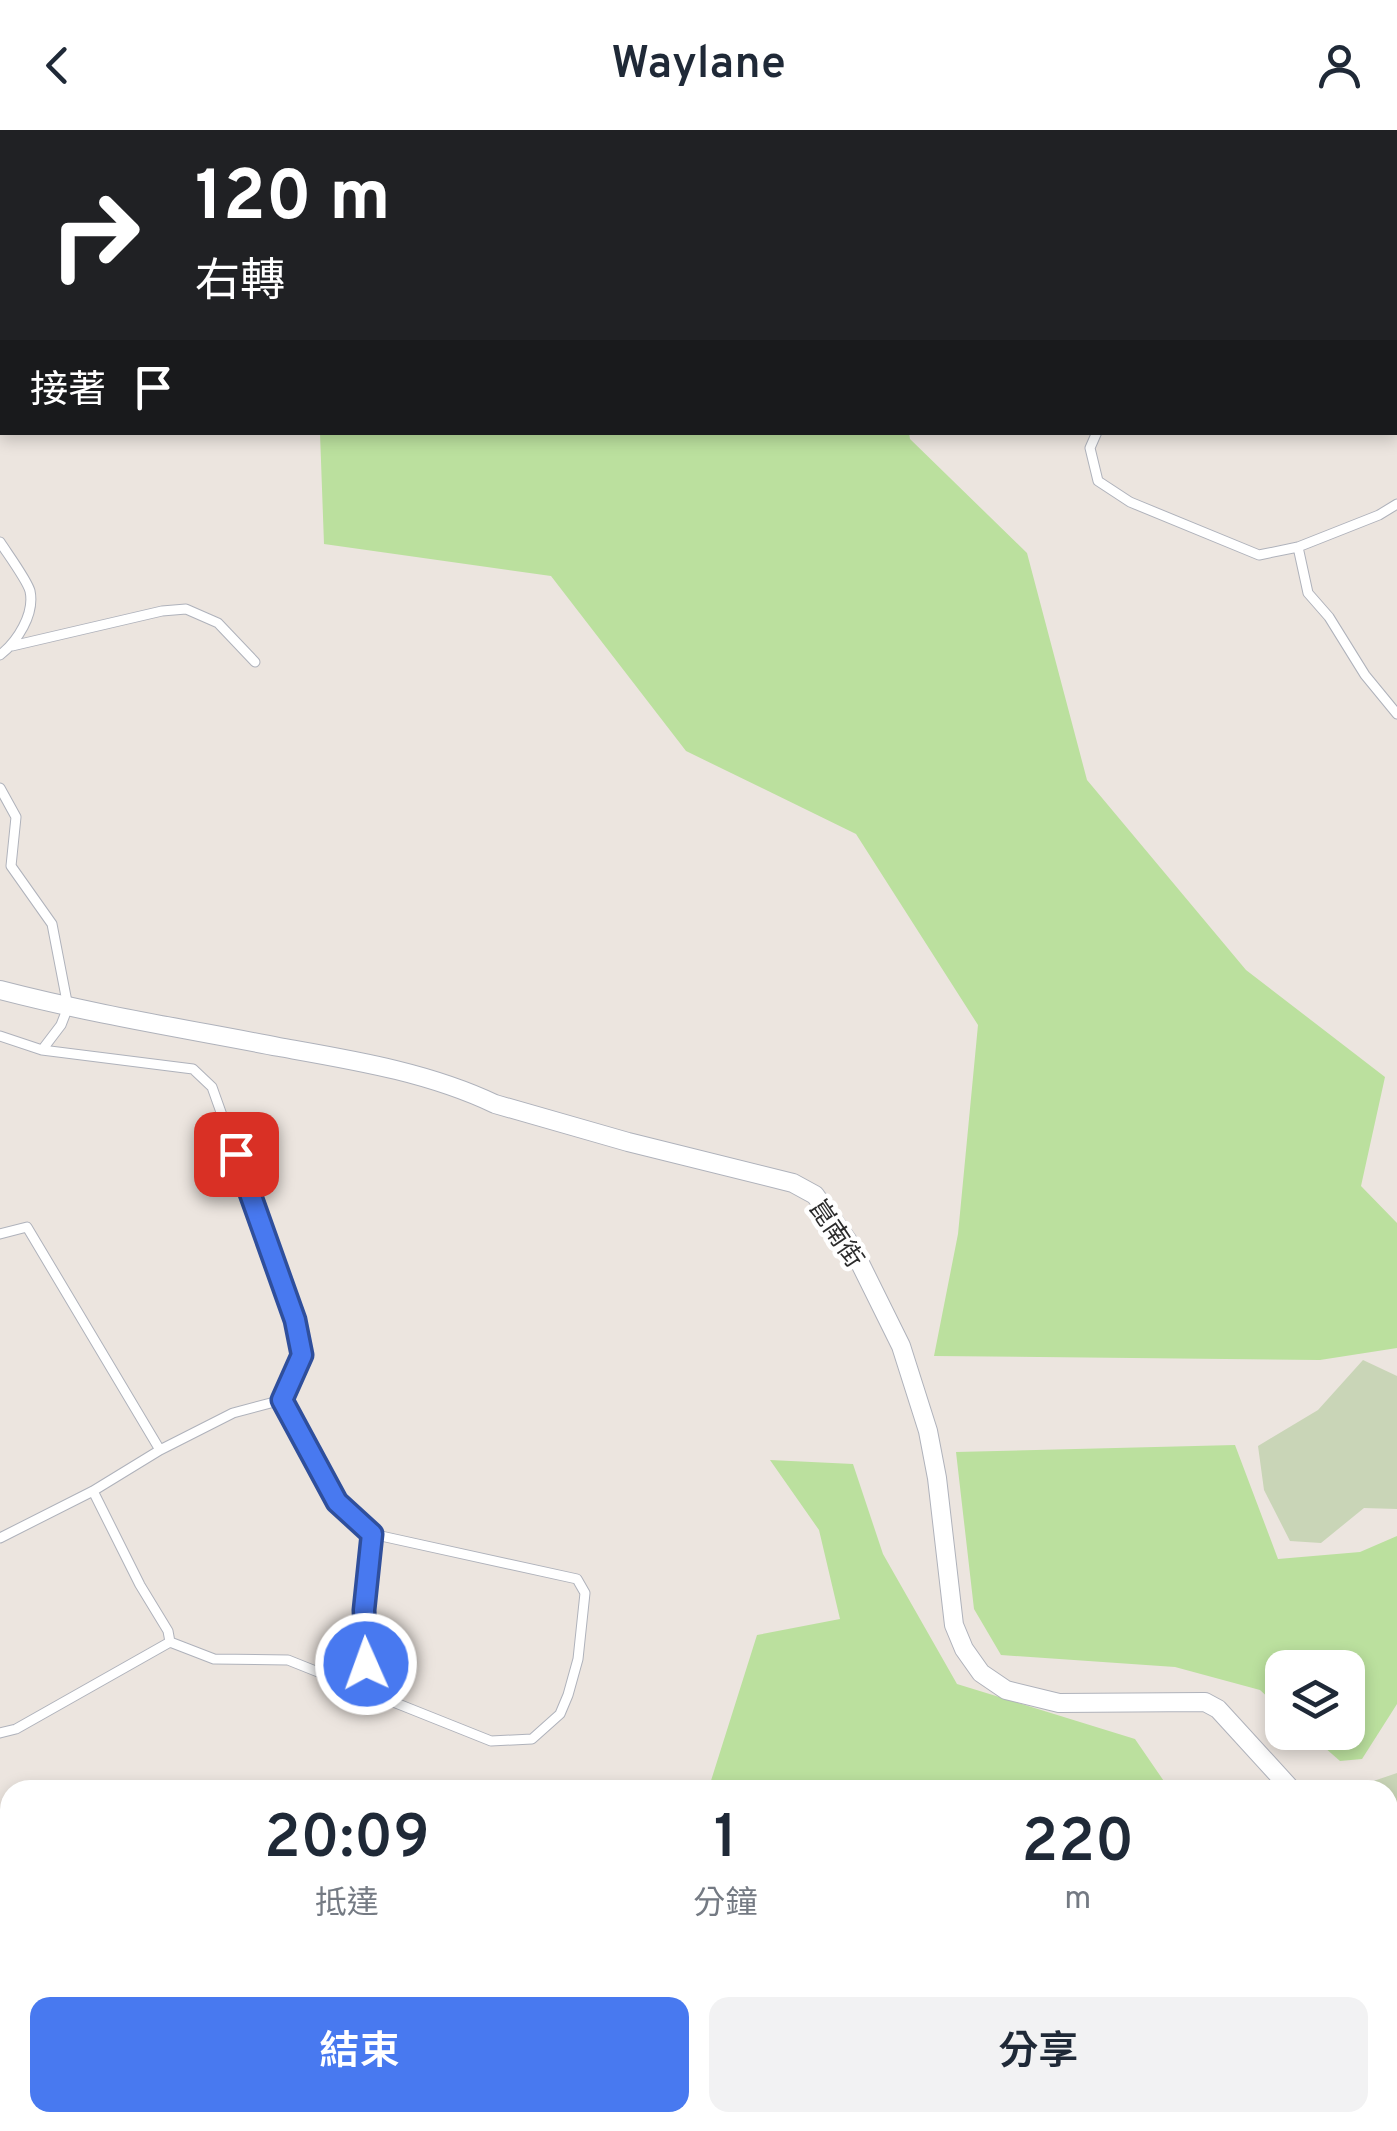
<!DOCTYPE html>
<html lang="zh-TW">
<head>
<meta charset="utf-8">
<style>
	body { margin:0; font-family:Overpass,"Noto Sans TC",sans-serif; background:#f2f2f3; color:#1f2937; height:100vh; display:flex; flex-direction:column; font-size:38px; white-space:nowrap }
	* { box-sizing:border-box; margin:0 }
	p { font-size:32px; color:#747a83 }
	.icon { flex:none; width:55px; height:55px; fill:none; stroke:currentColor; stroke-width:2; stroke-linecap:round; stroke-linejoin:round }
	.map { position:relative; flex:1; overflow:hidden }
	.sheet { position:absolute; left:0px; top:1650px; width:1398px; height:352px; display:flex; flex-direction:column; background:#fff; border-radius:30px 30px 0 0; box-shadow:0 5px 15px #0003 }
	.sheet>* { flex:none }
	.guide { position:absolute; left:0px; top:0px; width:1398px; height:305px; box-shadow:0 5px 15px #0003; background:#202124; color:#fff; overflow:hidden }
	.tools { position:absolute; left:1265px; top:1520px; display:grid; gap:20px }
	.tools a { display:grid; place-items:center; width:100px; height:100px; border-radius:20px; background:#fff; box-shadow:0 5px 15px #0003; font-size:50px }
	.pin { position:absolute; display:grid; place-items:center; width:85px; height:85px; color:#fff; margin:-42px; border-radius:20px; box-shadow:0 5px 15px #0006 }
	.me { position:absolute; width:110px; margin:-55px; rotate:358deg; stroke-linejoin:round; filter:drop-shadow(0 0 8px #0008) }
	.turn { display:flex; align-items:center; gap:35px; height:210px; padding:0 30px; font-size:45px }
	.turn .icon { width:130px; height:130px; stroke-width:2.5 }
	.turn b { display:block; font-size:70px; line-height:85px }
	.then { display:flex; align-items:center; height:95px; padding:0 30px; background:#0003; gap:20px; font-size:38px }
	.eta { display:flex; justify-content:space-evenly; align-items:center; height:170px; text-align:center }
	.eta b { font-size:60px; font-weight:600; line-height:70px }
	.cta { display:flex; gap:20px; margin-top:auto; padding:20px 30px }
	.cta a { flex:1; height:115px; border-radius:20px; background:#4879f0; color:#fff; font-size:40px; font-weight:600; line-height:115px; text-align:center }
	.cta a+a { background:#f2f2f3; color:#1f2937 }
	header { display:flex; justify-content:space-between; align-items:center; height:130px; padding:0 30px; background:#fff; font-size:45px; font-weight:600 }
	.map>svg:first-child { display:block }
	.green { fill:#bbe09e }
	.cemetery { fill:#c9d5b7 }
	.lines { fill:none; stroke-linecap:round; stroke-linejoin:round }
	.river { stroke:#78d6e8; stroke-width:30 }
	.service-casing { stroke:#afb2bb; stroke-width:11 }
	.minor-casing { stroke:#afb2bb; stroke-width:20 }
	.service { stroke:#fff; stroke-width:9 }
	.minor { stroke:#fff; stroke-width:18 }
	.route-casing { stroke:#2f4f9c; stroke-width:25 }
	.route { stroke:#4879f0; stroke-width:18 }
	.labels { text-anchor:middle; stroke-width:9; stroke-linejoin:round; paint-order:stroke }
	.street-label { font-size:25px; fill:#2b2b2b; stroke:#fff }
</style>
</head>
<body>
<header><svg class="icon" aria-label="back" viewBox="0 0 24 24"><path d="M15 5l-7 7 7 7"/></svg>Waylane<svg class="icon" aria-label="person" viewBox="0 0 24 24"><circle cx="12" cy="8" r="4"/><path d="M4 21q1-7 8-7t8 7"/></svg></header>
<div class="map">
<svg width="1397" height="2001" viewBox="0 0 1397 2001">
	<rect width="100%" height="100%" fill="#ece5df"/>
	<path class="green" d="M134,0H327L326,2H135Z
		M673,0H878V2H674Z
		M320,303H909L910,309L1027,423L1087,650L1246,840L1385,947L1361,1056L1397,1093V1218L1320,1230L934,1226L958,1104L978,895L856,704L686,621L551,446L324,414Z
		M1235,1315L1278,1429L1360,1422L1397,1406V1574L1362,1629L1340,1631L1308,1603L1348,1602V1538H1282V1580L1260,1560L1175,1537L1001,1525L974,1479L956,1322Z
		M770,1330L853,1334L883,1424L957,1554L1135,1609L1170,1660H743L709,1657L757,1505L840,1489L819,1400Z
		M1388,1782L1397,1791V2001H1324V1993L1388,1992Z"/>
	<path class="cemetery" d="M1363,1230L1397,1246V1379L1364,1378L1321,1413L1290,1411L1264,1360L1258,1316L1318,1280Z
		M1397,1643V1728L1388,1722V1660H1347Z"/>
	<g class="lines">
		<path class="river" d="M0,1988L10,1980
			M229,2001L234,1992"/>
		<g class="service-casing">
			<path id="service" d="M1277,0L1278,2
				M0,133L2,132
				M1097,302L1090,318L1098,351L1130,372L1259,425L1298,417L1379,385L1397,374
				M0,412C7,423 27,450 30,461C35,484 17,512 0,525
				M1298,417L1308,463L1329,487L1365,545L1397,584
				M12,516L162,481L186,479L218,493L255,532
				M0,658L16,687L11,736L52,794L68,877L61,895L42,920L193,939L212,957L295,1190L302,1225L282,1270L233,1283L160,1320L93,1361L0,1408
				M0,906L42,920
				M0,1104L27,1097L160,1320
				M93,1361L140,1455L168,1501L170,1512
				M367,1562L364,1480L372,1404
				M0,1603L16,1599L170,1512L214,1529L288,1530L491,1611L532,1609L560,1584L568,1565L578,1529L585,1463L577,1449L372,1404L337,1372L282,1270"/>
		</g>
		<g class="minor-casing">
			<path id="minor" d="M0,860C92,884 186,899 279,917C352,930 428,942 495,974L628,1012L793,1053L815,1065L838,1097L852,1117L901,1216L928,1301L937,1348L954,1495L964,1519L981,1543L1006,1560L1059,1573L1205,1572L1218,1579L1292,1660
				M1388,1731L1397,1738
				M0,1961L10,1952
				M287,2001L293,1992"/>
		</g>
		<use href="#service" class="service"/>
		<use href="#minor" class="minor"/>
	</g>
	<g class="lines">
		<g class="route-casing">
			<path id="route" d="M236,1024L295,1190L302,1225L282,1270L337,1372L372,1404L364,1480L366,1534"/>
		</g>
		<use href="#route" class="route"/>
	</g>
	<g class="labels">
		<g class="street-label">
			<text transform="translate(837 1103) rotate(56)" y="9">崑南街</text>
		</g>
	</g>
</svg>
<div class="tools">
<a><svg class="icon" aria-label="layers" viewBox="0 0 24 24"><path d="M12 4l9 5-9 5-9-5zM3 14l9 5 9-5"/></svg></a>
</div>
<div class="pin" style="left:236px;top:1024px;background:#d93025"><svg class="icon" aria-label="arrive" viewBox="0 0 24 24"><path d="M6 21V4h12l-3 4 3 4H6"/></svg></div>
<svg class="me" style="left:366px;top:1534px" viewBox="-20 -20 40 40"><circle r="17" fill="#4879f0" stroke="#fff" stroke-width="3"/><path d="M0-11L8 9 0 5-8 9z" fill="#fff"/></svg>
<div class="guide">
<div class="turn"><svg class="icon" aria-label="right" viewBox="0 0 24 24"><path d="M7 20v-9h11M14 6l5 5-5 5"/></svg><div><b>120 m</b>右轉</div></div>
<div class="then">接著<svg class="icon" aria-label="arrive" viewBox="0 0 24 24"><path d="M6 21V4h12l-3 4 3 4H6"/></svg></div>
</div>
<section class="sheet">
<div class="eta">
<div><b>20:09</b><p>抵達</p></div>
<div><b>1</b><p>分鐘</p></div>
<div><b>220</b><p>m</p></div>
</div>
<div class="cta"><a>結束</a><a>分享</a></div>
</section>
</div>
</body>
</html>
